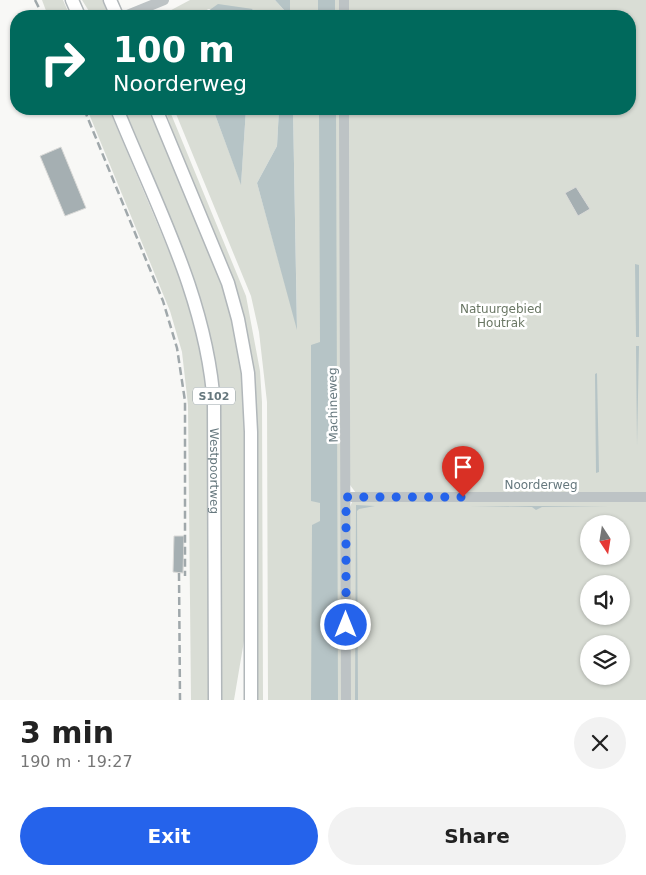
<!DOCTYPE html>
<html lang="en">
<head>
<meta charset="utf-8">
<style>
	body { margin:0; font-family:"DejaVu Sans",sans-serif; background:#f2f2f2; color:#222; height:100vh; display:flex; flex-direction:column; font-size:19px; white-space:nowrap }
	* { box-sizing:border-box; margin:0 }
	p { font-size:16px; color:#767676 }
	.icon { flex:none; width:28px; height:28px; fill:none; stroke:currentColor; stroke-width:2; stroke-linecap:round; stroke-linejoin:round }
	.map { position:relative; height:700px; overflow:hidden }
	.sheet { display:flex; flex-direction:column; background:#fff; flex:1 }
	.sheet>* { flex:none }
	.hud { position:absolute; left:10px; top:10px; width:626px; height:105px; border-radius:20px; box-shadow:0 1px 4px #0004; background:#00695c; color:#fff; overflow:hidden }
	.needle { width:32px; rotate:168deg }
	.fabs { position:absolute; left:580px; top:515px; display:grid; gap:10px }
	.fabs a { display:grid; place-items:center; width:50px; height:50px; border-radius:50%; background:#fff; box-shadow:0 1px 4px #0004; font-size:25px }
	.pin { position:absolute; display:grid; place-items:center; width:42px; height:42px; color:#fff; margin:-51px -21px; border-radius:50% 50% 50% 0; rotate:-45deg; box-shadow:0 0 5px #0007 }
	.pin .icon { rotate:45deg }
	.me { position:absolute; width:55px; margin:-28px; rotate:0deg; stroke-linejoin:round; filter:drop-shadow(0 0 4px #0008) }
	.turn { display:flex; align-items:center; gap:18px; height:105px; padding:0 20px; font-size:22px }
	.turn .icon { width:65px; height:65px; stroke-width:2.5 }
	.turn b { display:block; font-size:35px; line-height:42px }
	.round { display:grid; place-items:center; flex:none; width:52px; height:52px; border-radius:26px; background:#f2f2f2 }
	.headline { display:flex; align-items:center; justify-content:space-between; height:85px; padding:0 20px }
	h1 { font-size:30px; font-weight:700; line-height:38px }
	.action { display:flex; gap:10px; margin-top:auto; padding:10px 20px }
	.action a { flex:1; height:58px; border-radius:30px; background:#2563eb; color:#fff; font-size:20px; font-weight:700; line-height:58px; text-align:center }
	.action a+a { background:#f2f2f2; color:#222 }
	.map>svg:first-child { display:block }
	.green { fill:#d9ddd5; fill-rule:evenodd }
	.water { fill:#b6c4c6 }
	.building { fill:#a5afb2; stroke:#dadad8 }
	.lines { fill:none; stroke-linecap:round; stroke-linejoin:round }
	.major-casing { stroke:#b1b7ba; stroke-width:15 }
	.minor { stroke:#bdc3c5; stroke-width:10 }
	.major { stroke:#fff; stroke-width:12 }
	.rail { stroke:#a0a8ab; stroke-width:2.5; stroke-dasharray:8 4; stroke-linecap:butt }
	.route { stroke:#2563eb; stroke-width:9; stroke-dasharray:0 16.2 }
	.labels { text-anchor:middle; stroke-width:5; stroke-linejoin:round; paint-order:stroke }
	.shield { fill:#fff; stroke:#94a0a5; stroke-width:1 }
	.shield-label { font-size:11px; font-weight:bold; fill:#66787e }
	.park-label { font-size:12px; fill:#6a7764; stroke:#fff }
	.street-label { font-size:12px; fill:#66787e; stroke:#fff }
</style>
</head>
<body>
<div class="map">
<svg width="646" height="700" viewBox="0 0 646 700">
	<rect width="100%" height="100%" fill="#f8f8f6"/>
	<path class="green" d="M42,0H63L70,16H48Z
		M82,0H105L106,10L101,16H92Z
		M190,0H275L284,10V16H247L253,9H208L201,16H160Z
		M290,0H341V16H290Z
		M348,0H646V700H350V507L356,493L350,485L349,109H630V16H348ZM589,524H621V556H589ZM589,584H621V616H589ZM589,644H621V676H589Z
		M87,109H109L179,275L209,372L212,700H191L188,405L182,352L170,311Z
		M122,109H147L169,151L226,291L235,325L246,404L247,623L234,700H219L216,372C201,280 158,195 122,109Z
		M165,109H169L246,296L260,371L262,402L263,700H258L256,685L253,372C242,283 193,195 165,109Z
		M174,109H213L241,184L246,109H279L277,146L257,183L297,327L293,109H341L343,700H268L267,402L259,332L251,296Z"/>
	<path class="water" d="M275,0H290V16H284V10Z
		M318,0H335V16H318Z
		M218,4L253,9L247,16H201Z
		M213,109H246L241,185Z
		M279,109H293L297,330L257,183L277,146Z
		M319,109H336L338,700H311L312,525L320,521V503L311,501V345L320,342Z
		M635,264L639,265V337H636Z
		M636,346H639L637,446Z
		M597,373L599,472L596,473L595,374Z
		M356,505L375,506L359,509L357,511L358,700H355Z
		M470,506H609L542,507L536,510L532,507Z"/>
	<path class="building" d="M61,147L86,208L65,216L40,156Z
		M576,187L590,209L578,216L565,193Z
		M174,536H184L183,573L173,572Z"/>
	<g class="lines">
		<g class="major-casing">
			<g id="major">
				<path d="M72,0L79,16"/>
				<path d="M110,0L117,16"/>
				<path id="s1" d="M117,109C156,205 207,299 214,405L215,700"/>
				<path d="M156,109L228,283L238,319L248,373L251,432V700"/>
			</g>
		</g>
		<path class="minor" d="M125,16L164,0
			M344,16V0
			M344,109L346,700
			M346,497H646"/>
		<use href="#major" class="major"/>
		<path class="rail" d="M35,0L43,16
			M84,109L163,301L177,348L185,401V576
			M179,573L180,700"/>
	</g>
	<g class="lines">
		<path class="route" d="M346,625V497H463"/>
	</g>
	<g class="labels">
		<rect class="shield" x="193" y="387.5" width="42" height="17" rx="4"/>
		<g class="shield-label">
			<text x="214" y="400">S102</text>
		</g>
		<g class="park-label">
			<text x="501" y="313">Natuurgebied<tspan x="501" dy="14">Houtrak</tspan></text>
		</g>
		<g class="street-label">
			<text transform="translate(333 405) rotate(-91)" y="4">Machineweg</text>
			<text dy="4" stroke="none"><textPath href="#s1" startOffset="379">Westpoortweg</textPath></text>
			<text x="541" y="489">Noorderweg</text>
		</g>
	</g>
</svg>
<div class="fabs">
<a><svg class="needle" viewBox="-14 -14 28 28"><path d="M0-13l5 13h-10z" fill="#e53935"/><path d="M0 13l5-13h-10z" fill="#767676"/></svg></a>
<a><svg class="icon" aria-label="sound" viewBox="0 0 24 24"><path d="M4 9h4l5-4v14l-5-4H4zM17 9q2 3 0 6"/></svg></a>
<a><svg class="icon" aria-label="layers" viewBox="0 0 24 24"><path d="M12 4l9 5-9 5-9-5zM3 14l9 5 9-5"/></svg></a>
</div>
<div class="pin" style="left:463px;top:497px;background:#d93025"><svg class="icon" aria-label="arrive" viewBox="0 0 24 24"><path d="M6 21V4h12l-3 4 3 4H6"/></svg></div>
<svg class="me" style="left:346px;top:625px" viewBox="-20 -20 40 40"><circle r="17" fill="#2563eb" stroke="#fff" stroke-width="3"/><path d="M0-11L8 9 0 5-8 9z" fill="#fff"/></svg>
<div class="hud">
<div class="turn"><svg class="icon" aria-label="right" viewBox="0 0 24 24"><path d="M7 20v-9h11M14 6l5 5-5 5"/></svg><div><b>100 m</b>Noorderweg</div></div>
</div>
</div>
<section class="sheet">
<div class="headline"><div><h1>3 min</h1><p>190 m · 19:27</p></div><a class="round"><svg class="icon" aria-label="close" viewBox="0 0 24 24"><path d="M6 6l12 12M18 6L6 18"/></svg></a></div>
<div class="action"><a>Exit</a><a>Share</a></div>
</section>
</body>
</html>
